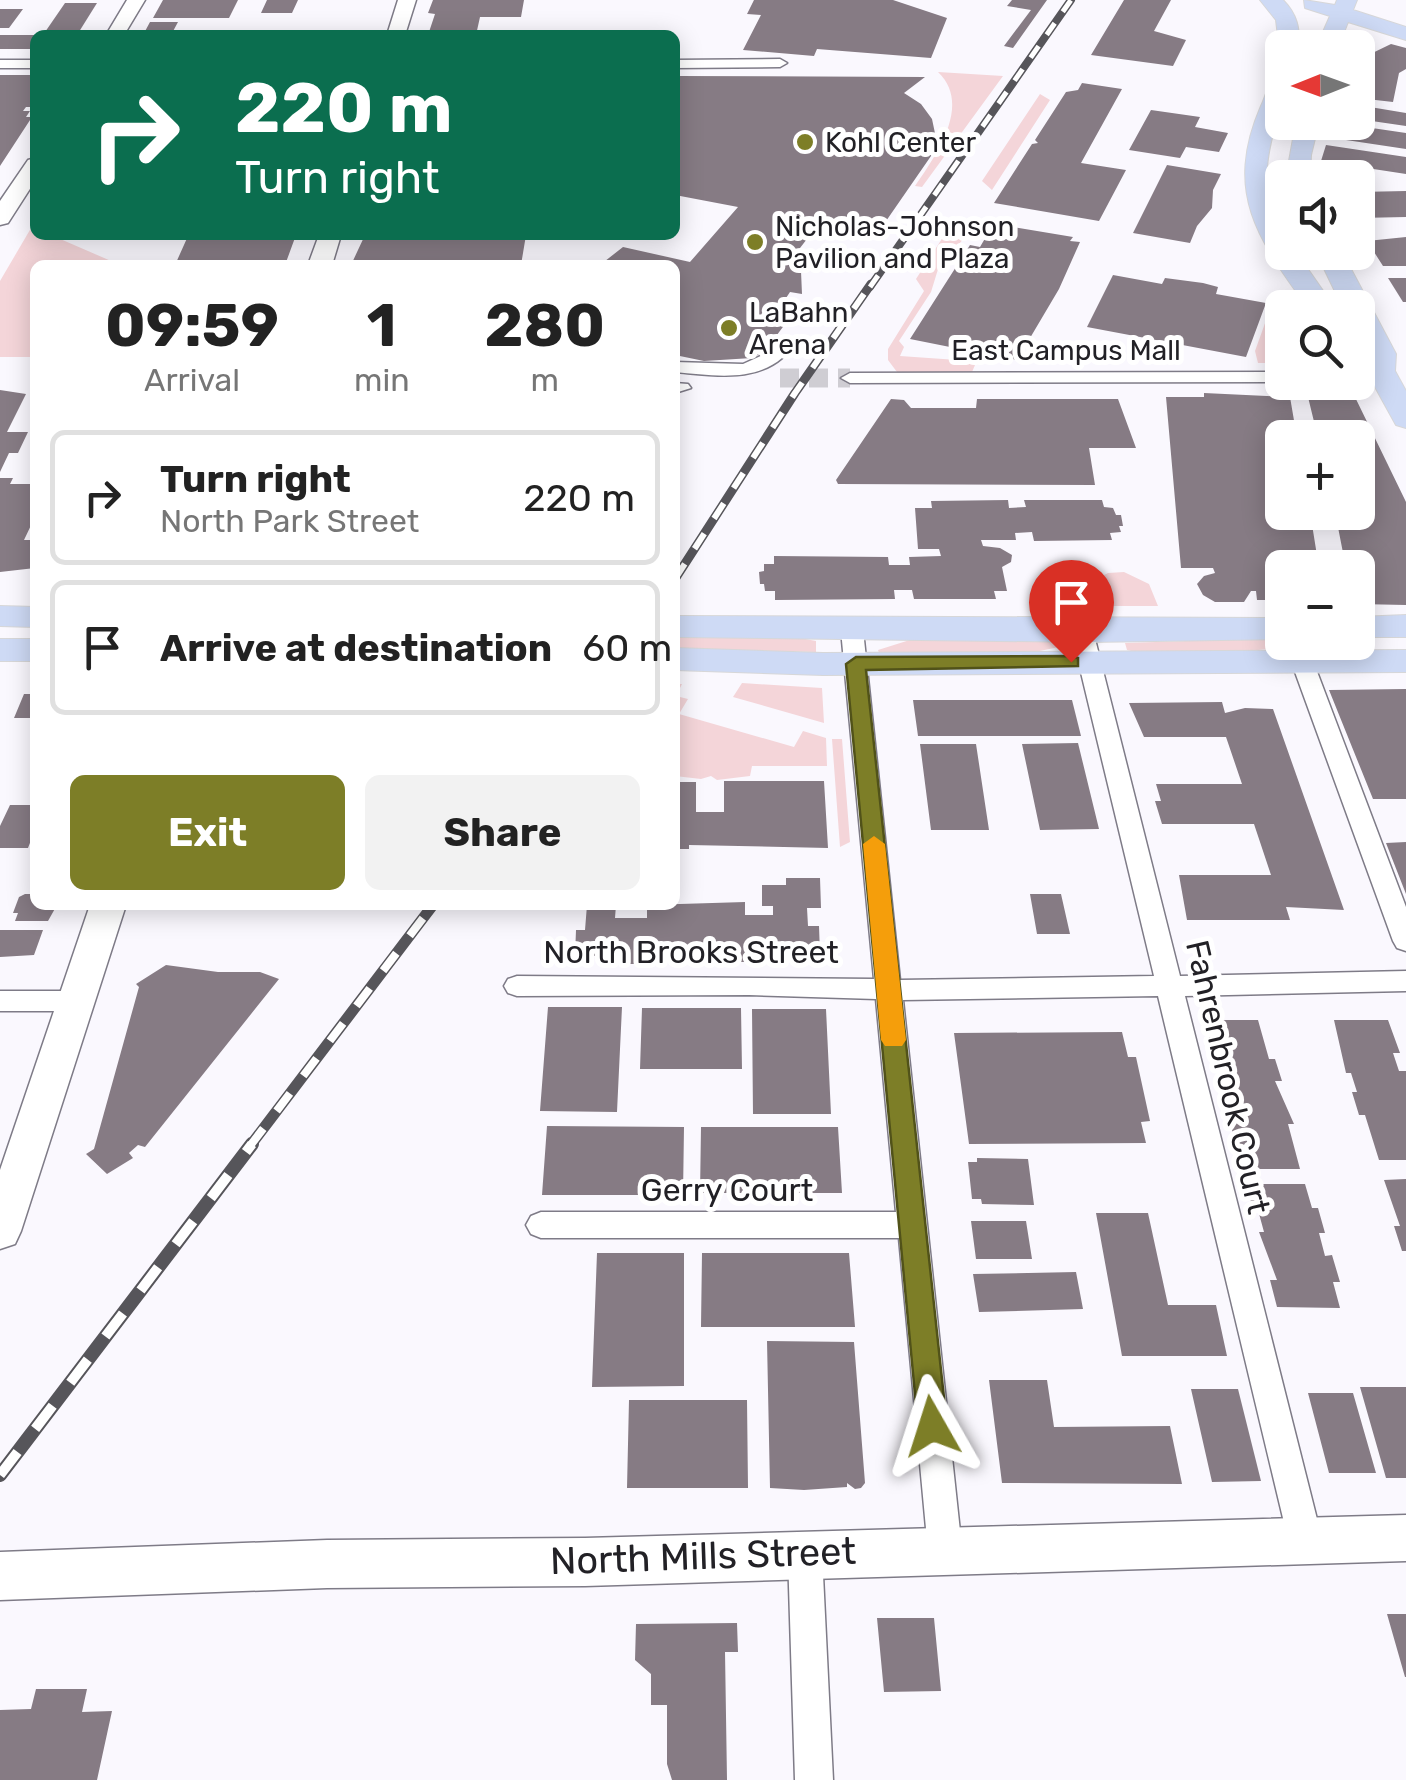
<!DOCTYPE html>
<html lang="en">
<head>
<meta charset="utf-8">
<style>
	body { margin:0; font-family:Rubik,sans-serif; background:#f2f2f2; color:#222; height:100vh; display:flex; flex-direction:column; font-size:38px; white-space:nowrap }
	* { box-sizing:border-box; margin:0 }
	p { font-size:32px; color:#767676 }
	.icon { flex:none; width:55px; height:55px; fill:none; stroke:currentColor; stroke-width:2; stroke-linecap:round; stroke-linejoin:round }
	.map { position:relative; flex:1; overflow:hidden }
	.side { position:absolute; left:30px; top:260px; width:650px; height:650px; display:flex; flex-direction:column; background:#fff; border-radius:15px; box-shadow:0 5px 25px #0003 }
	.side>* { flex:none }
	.hud { position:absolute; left:30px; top:30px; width:650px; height:210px; border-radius:15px; box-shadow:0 5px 25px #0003; background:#0b6e4f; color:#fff; overflow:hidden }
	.needle { width:65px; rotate:269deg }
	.tools { position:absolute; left:1265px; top:30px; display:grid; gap:20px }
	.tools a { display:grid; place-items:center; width:110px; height:110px; border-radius:15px; background:#fff; box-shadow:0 5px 25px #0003; font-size:50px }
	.pin { position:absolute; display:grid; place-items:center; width:85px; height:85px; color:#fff; margin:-102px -42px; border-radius:50% 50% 50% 0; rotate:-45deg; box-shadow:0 0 10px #0007 }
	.pin .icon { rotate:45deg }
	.me { position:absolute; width:110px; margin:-55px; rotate:354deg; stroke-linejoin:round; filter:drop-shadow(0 0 8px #0008) }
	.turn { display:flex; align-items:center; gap:35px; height:210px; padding:0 40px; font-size:45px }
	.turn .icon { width:130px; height:130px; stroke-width:2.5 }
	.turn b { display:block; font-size:70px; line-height:85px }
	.eta { display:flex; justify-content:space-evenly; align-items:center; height:170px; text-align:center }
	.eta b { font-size:60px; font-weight:700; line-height:70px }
	.cta { display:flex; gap:20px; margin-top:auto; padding:20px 40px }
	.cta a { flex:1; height:115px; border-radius:15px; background:#7d7e27; color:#fff; font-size:40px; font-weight:700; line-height:115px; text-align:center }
	.cta a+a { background:#f2f2f2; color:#222 }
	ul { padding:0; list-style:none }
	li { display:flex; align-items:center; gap:30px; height:135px; margin:0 20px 15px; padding:0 20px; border:5px solid #e0e0e0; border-radius:15px }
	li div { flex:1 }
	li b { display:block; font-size:38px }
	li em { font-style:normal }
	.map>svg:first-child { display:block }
	.green { fill:#f4d5d9 }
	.building { fill:#867b84 }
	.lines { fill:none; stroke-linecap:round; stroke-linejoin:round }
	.street-tunnel { stroke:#cfcdd3; stroke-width:19; stroke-dasharray:19 10; stroke-linecap:butt }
	.street-casing { stroke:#7e7b87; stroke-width:3 }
	.secondary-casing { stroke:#7e7b87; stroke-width:3 }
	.primary-casing { stroke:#d7d7d8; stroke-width:2 }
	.street { fill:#fff; fill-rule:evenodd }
	.secondary { fill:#fff; fill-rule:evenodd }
	.primary { fill:#cedaf5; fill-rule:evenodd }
	.rail-far3-casing { stroke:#56555a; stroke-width:8 }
	.rail-far2-casing { stroke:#56555a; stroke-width:9 }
	.rail-far1-casing { stroke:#56555a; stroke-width:11 }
	.rail-casing { stroke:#56555a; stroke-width:14 }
	.rail-far3 { stroke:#fff; stroke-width:5; stroke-dasharray:14; stroke-linecap:butt }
	.rail-far2 { stroke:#fff; stroke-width:6; stroke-dasharray:18; stroke-linecap:butt }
	.rail-far1 { stroke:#fff; stroke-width:8; stroke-dasharray:22; stroke-linecap:butt }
	.rail { stroke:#fff; stroke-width:10; stroke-dasharray:29; stroke-linecap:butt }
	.route { fill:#7d7e27; stroke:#515219; stroke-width:2.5 }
	.slow { fill:#f59e0b }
	.poi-dot { fill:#7d7e27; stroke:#fff; stroke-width:4 }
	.labels { text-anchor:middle; stroke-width:10; stroke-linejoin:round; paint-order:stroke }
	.far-poi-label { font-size:28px; fill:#222126; stroke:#fff; text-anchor:start }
	.far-street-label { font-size:28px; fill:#222126; stroke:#fff }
	.street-label { font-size:32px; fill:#222126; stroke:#fff }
	.near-street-label { font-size:38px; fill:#222126; stroke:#fff }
</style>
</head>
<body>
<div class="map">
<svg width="1406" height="1780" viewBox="0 0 1406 1780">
	<rect width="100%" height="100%" fill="#faf8fe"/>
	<path class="green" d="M938,72L1003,76L922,187L915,186C937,154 972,104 938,72Z
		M1040,94L1050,100L992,190L982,181Z
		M954,220L977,224L939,266L931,292L899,341L904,347L900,356L986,362L975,365L972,372H897L888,360V349L924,291L916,279Z
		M34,223L35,235H51L118,264L35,265V357H0V281Z
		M1273,301L1293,307L1282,308V359L1277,363H1258L1255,351Z
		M1124,572L1149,584L1158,606H1097L1093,591L1096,579L1108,573Z
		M675,635L800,638L816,641V652L675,649Z
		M1282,638V642L1338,643L1236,652H1136L1127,650L1125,643Z
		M913,639L1057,640L1059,647L1030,653H879L878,650Z
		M742,683L822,688L824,723L733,697Z
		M675,684H682L676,696L688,699L679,714L794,747L803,731L826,738L827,766H752L750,776L717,780L711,776L701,779L675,776Z
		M832,739H842L850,842L840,847Z"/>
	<path class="building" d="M163,0H238L229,18H153Z
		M267,0H298L292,13H261Z
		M433,0H524L521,17H480L476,35H428L435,14L428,13Z
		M754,0H893L947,18L931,58L817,49L814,56L743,50L761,15L747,14Z
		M1012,0H1047L1013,48L1004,46L1031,10L1007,6Z
		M1124,0H1171L1154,31L1186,40L1173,66L1091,55Z
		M65,3H97L77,35H43Z
		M0,9H23L9,28H0Z
		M150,22H178L171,35H143Z
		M0,35H35V49H0Z
		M1391,44L1406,48V69L1399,73L1393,102L1358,98V60Z
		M0,75H35V107H26L23,111H30L26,117H32L0,166Z
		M675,76L925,77L904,93L921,104L932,119L936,138L931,156L875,237L817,226L800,248L802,294L790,292L784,301L800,304L765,351L752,358L704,361L675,355V265H600L623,247L690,262L738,207L675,195Z
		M1082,83L1122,89L1081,163L1126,170L1099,221L994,203L1032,144L1038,143L1035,140L1066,92L1078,90Z
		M1358,105L1406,113V126L1358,119Z
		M1151,110L1200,117L1195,127L1228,133L1219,152L1186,147L1180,158L1129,150Z
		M1331,122L1406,133V149L1326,137Z
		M1326,145L1406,157V174L1321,161Z
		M1167,165L1221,174L1213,190L1212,208L1197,226L1190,243L1133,233Z
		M1406,191V217L1358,218V192Z
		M1007,226L1073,237L1070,241L1080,242L1059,289L1017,360L998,356L996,361L967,355L970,351L910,339L970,245L980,247L987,235L999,237Z
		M195,235H296L285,265H175L188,236Z
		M365,235H526L521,265H351Z
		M1406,237V266H1383L1367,241Z
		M1113,275L1162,284L1165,278L1203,283L1218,287L1216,294L1266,303L1246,357L1087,327Z
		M1388,278H1406V302H1403Z
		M0,390L26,394L7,432H28L18,453H9L0,472Z
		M1204,393L1290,397L1297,438H1282V512H1310L1319,568H1282V600H1257L1256,591H1251L1244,602H1215L1203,595L1197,584L1204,576L1215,573L1213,568H1181L1166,397H1204Z
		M1315,394L1354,395L1406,502V605L1358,604V568H1346L1335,512H1358V438H1318L1308,397Z
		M891,399L904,400L911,408H976L977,399H1118L1136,448H1089L1095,485L838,484L836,480Z
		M0,478H13L10,484H35V508L30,519H34L24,540H35V568L0,572Z
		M1008,500L1009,508L1026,507L1024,500H1102L1104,507L1113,508L1116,515H1121L1123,526H1119L1121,532L1110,533L1112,540L1034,541L1032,532L1015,533L1016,540H981L983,546L1000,548L1012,555L1011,562L1002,567L1007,591H994L996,599H914L912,590H894L895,599L775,600V591H765L764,584H760L759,572L764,571V564H774V556L888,557L889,565H910L909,557L941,556L939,549H918L915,508H932L931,501Z
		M1406,689V799H1373L1329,690Z
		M24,694H35V718H14Z
		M913,700H1072L1081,736H918Z
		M1222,702L1225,713L1245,708L1273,709L1344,910L1286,907L1290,920H1187L1179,875H1271L1254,824H1162L1155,801H1161L1156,784H1242L1226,737H1144L1129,703Z
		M1078,743L1099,829L1040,830L1022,744Z
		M920,744H976L989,830H931Z
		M724,781H824L828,848L689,845V849H675V782H696V812H724Z
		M10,805H35V830L28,848H0V826Z
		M1406,842V894L1386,843Z
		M786,878H820L821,908H807L808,926H819L820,954L783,953V962H741L740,947L651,946L650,964H610V956H575L576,930H585L587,905H616L615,918H647V905L745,902V915H773V906H762V885H786Z
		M25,894H35V905H57L48,921H15L18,913H13L19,897Z
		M1030,894H1061L1070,934H1037Z
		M0,930H43L34,955L0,957Z
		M166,965L218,972H260L279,979L145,1147L138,1145L129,1153L133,1158L107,1174L86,1154L94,1149L139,987L136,984Z
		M548,1007H622L617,1112L540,1111Z
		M642,1008H741L742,1069H640Z
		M752,1009H826L831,1114H753Z
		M1204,1020H1258L1269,1059H1275L1282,1081H1275L1294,1124H1288L1300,1169H1242L1230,1122H1236L1231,1102H1225L1219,1080H1225L1220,1061H1214Z
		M1334,1020H1388L1400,1053H1393L1399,1071H1406V1160H1379L1365,1115H1359L1352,1092H1357L1351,1073H1346Z
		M1122,1032L1128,1057H1136L1150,1121L1141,1122L1146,1143L969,1144L954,1033Z
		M547,1126L684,1127L683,1195H542Z
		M701,1127H838L842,1193H700Z
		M977,1158L1028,1159L1034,1205L982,1204L981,1199H972L968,1162H977Z
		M1406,1179V1251H1402L1394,1226H1400L1384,1180Z
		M1246,1184H1305L1312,1208H1318L1325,1233H1319L1325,1256L1332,1255L1340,1282H1333L1340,1308L1277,1307L1270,1280H1277L1259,1232H1264L1258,1210H1253Z
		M1096,1213H1148L1168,1305H1216L1227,1356H1122Z
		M971,1221H1026L1032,1259H976Z
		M597,1253H684V1386L592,1387Z
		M702,1253H849L855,1327H701Z
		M1076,1272L1083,1309L979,1312L973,1274Z
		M767,1341L854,1342L865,1483L861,1488L855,1489L847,1483V1487L804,1490L770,1488Z
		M989,1380H1047L1054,1427L1170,1426L1182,1484L1002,1483Z
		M1360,1387H1406V1478H1386Z
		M1191,1389H1238L1261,1481L1212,1482Z
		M1308,1393H1353L1376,1473H1329Z
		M629,1400H747L748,1488H627Z
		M1387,1614H1406V1677H1405Z
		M877,1618H934L941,1691L884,1692Z
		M737,1623L738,1652H725L727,1780H672L667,1764V1705H651V1674L635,1660L636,1624Z
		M36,1689H87L82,1712L112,1711L97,1780H0V1710L31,1709Z"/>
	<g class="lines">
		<path class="street-tunnel" d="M780,378H850"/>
		<g class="street-casing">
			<path id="street" d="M0,60H35V68H0Z
				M675,60L780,59L787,63L780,67L675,68Z
				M776,349L785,354L782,358C753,383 710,375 675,372V362L743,364Z
				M1282,372V382L850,383L841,378L850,373Z
				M1358,372H1384L1393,377L1384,382H1358Z
				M675,383L688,384L691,388L675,393Z
				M852,623L863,630L900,980L1154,976L1071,631L1082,624L1093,631L1180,976L1406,971V991L1185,996L1322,1539L1317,1551L1305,1556L1293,1551L1288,1539L1158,996L903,1000L962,1550L957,1562L945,1567L933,1562L928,1550L899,1238H541L531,1234L526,1225L531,1216L541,1212H896L876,999L749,995L517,996L508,993L504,986L508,979L517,976L874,979L841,630Z
				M1302,654L1313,661L1406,907V951L1397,948L1393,941L1291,661Z
				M0,991H77L86,994L90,1001L86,1008L77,1011H0Z
				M805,1537L817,1542L822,1554L833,1780H795L788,1554L793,1542Z"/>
		</g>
		<g class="secondary-casing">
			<path id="secondary" d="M127,0H145L124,35H106Z
				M398,0H416L405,35H387Z
				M35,158V181L8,223L0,225V201L28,160Z
				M319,235H341L332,265H308Z
				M90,905H126L21,1231L15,1244L0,1249V1170Z
				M1406,1515V1561L585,1586L327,1588L0,1600V1552L327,1540L585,1538Z"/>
		</g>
		<g class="primary-casing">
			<path id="primary" d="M1260,0H1283C1297,14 1300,28 1299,48H1282L1280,53L1276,20Z
				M1304,0L1335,5L1337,0H1357L1353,10L1406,27V40L1348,22L1338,48H1316L1330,16L1305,8Z
				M1282,75C1284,110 1269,134 1267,168C1266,198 1282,223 1282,252H1296L1335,308H1308C1257,238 1224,192 1261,106C1267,94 1268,79 1282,75Z
				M1296,122H1319L1311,155L1310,178H1286Z
				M1316,252H1342L1396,354L1395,371L1406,391V428L1396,425L1369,376L1358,368V347L1365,348L1358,334V308H1343Z
				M0,606L35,607V627L0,626Z
				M1406,615V637H1358V617Z
				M675,616L1282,618V639L1088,642L677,637Z
				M0,639H35V661H0Z
				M675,648L823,653L1406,650V672L823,675L675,670Z"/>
		</g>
		<use href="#street" class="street"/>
		<use href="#secondary" class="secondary"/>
		<use href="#primary" class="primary"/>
		<g class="rail-far3-casing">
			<path id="rail-far3" d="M870,287L1071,0"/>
		</g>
		<g class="rail-far2-casing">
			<path id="rail-far2" d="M675,579L795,393L871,284"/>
		</g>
		<g class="rail-far1-casing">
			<path id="rail-far1" d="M250,1146L433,905"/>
		</g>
		<g class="rail-casing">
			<path id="rail" d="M0,1475L252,1144"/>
		</g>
		<use href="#rail-far3" class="rail-far3"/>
		<use href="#rail-far2" class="rail-far2"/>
		<use href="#rail-far1" class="rail-far1"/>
		<use href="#rail" class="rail"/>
	</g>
	<path class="route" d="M1071,656L1078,658V666L866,670L947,1426L943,1435L932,1439L922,1435L918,1426L846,664L856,657Z"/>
	<path class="slow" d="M874,836L885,844L906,1040L902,1046H885L881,1040L863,844Z"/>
	<g class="poi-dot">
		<circle cx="805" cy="142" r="10"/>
		<circle cx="755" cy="242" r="10"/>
		<circle cx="729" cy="328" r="10"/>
	</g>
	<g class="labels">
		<g class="far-poi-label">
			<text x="825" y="152">Kohl Center</text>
			<text x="775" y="236">Nicholas-Johnson<tspan x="775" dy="32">Pavilion and Plaza</tspan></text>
			<text x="749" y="322">LaBahn<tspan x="749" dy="32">Arena</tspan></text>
		</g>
		<g class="far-street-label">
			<text x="1066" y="360">East Campus Mall</text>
		</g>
		<g class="street-label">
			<text x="691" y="963">North Brooks Street</text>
			<text transform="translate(1228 1077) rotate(77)" y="11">Fahrenbrook Court</text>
			<text x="727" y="1201">Gerry Court</text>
		</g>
		<g class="near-street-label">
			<text transform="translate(703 1556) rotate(-2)" y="13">North Mills Street</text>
		</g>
	</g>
</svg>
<div class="tools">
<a><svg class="needle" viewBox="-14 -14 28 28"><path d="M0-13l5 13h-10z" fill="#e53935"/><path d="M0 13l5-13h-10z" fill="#767676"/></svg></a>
<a><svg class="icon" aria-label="sound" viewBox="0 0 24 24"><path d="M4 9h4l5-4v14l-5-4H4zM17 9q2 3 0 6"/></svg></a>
<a><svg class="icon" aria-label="search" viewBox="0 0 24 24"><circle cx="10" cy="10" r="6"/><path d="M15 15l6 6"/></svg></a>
<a>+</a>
<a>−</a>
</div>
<div class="pin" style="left:1071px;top:662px;background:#d93025"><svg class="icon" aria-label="arrive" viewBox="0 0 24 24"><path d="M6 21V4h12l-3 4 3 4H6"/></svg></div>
<svg class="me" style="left:932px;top:1426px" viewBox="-20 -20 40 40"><path d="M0-17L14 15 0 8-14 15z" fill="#7d7e27" stroke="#fff" stroke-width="4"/></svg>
<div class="hud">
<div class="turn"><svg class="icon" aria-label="right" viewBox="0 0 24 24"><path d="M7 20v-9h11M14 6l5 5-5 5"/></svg><div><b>220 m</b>Turn right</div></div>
</div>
<section class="side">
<div class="eta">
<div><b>09:59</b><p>Arrival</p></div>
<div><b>1</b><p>min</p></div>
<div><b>280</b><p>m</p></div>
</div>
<ul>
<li><svg class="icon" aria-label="right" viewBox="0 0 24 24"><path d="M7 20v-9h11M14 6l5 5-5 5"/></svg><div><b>Turn right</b><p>North Park Street</p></div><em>220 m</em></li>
<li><svg class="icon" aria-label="arrive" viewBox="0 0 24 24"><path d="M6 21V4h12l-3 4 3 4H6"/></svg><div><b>Arrive at destination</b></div><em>60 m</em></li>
</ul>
<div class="cta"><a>Exit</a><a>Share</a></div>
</section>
</div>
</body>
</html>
